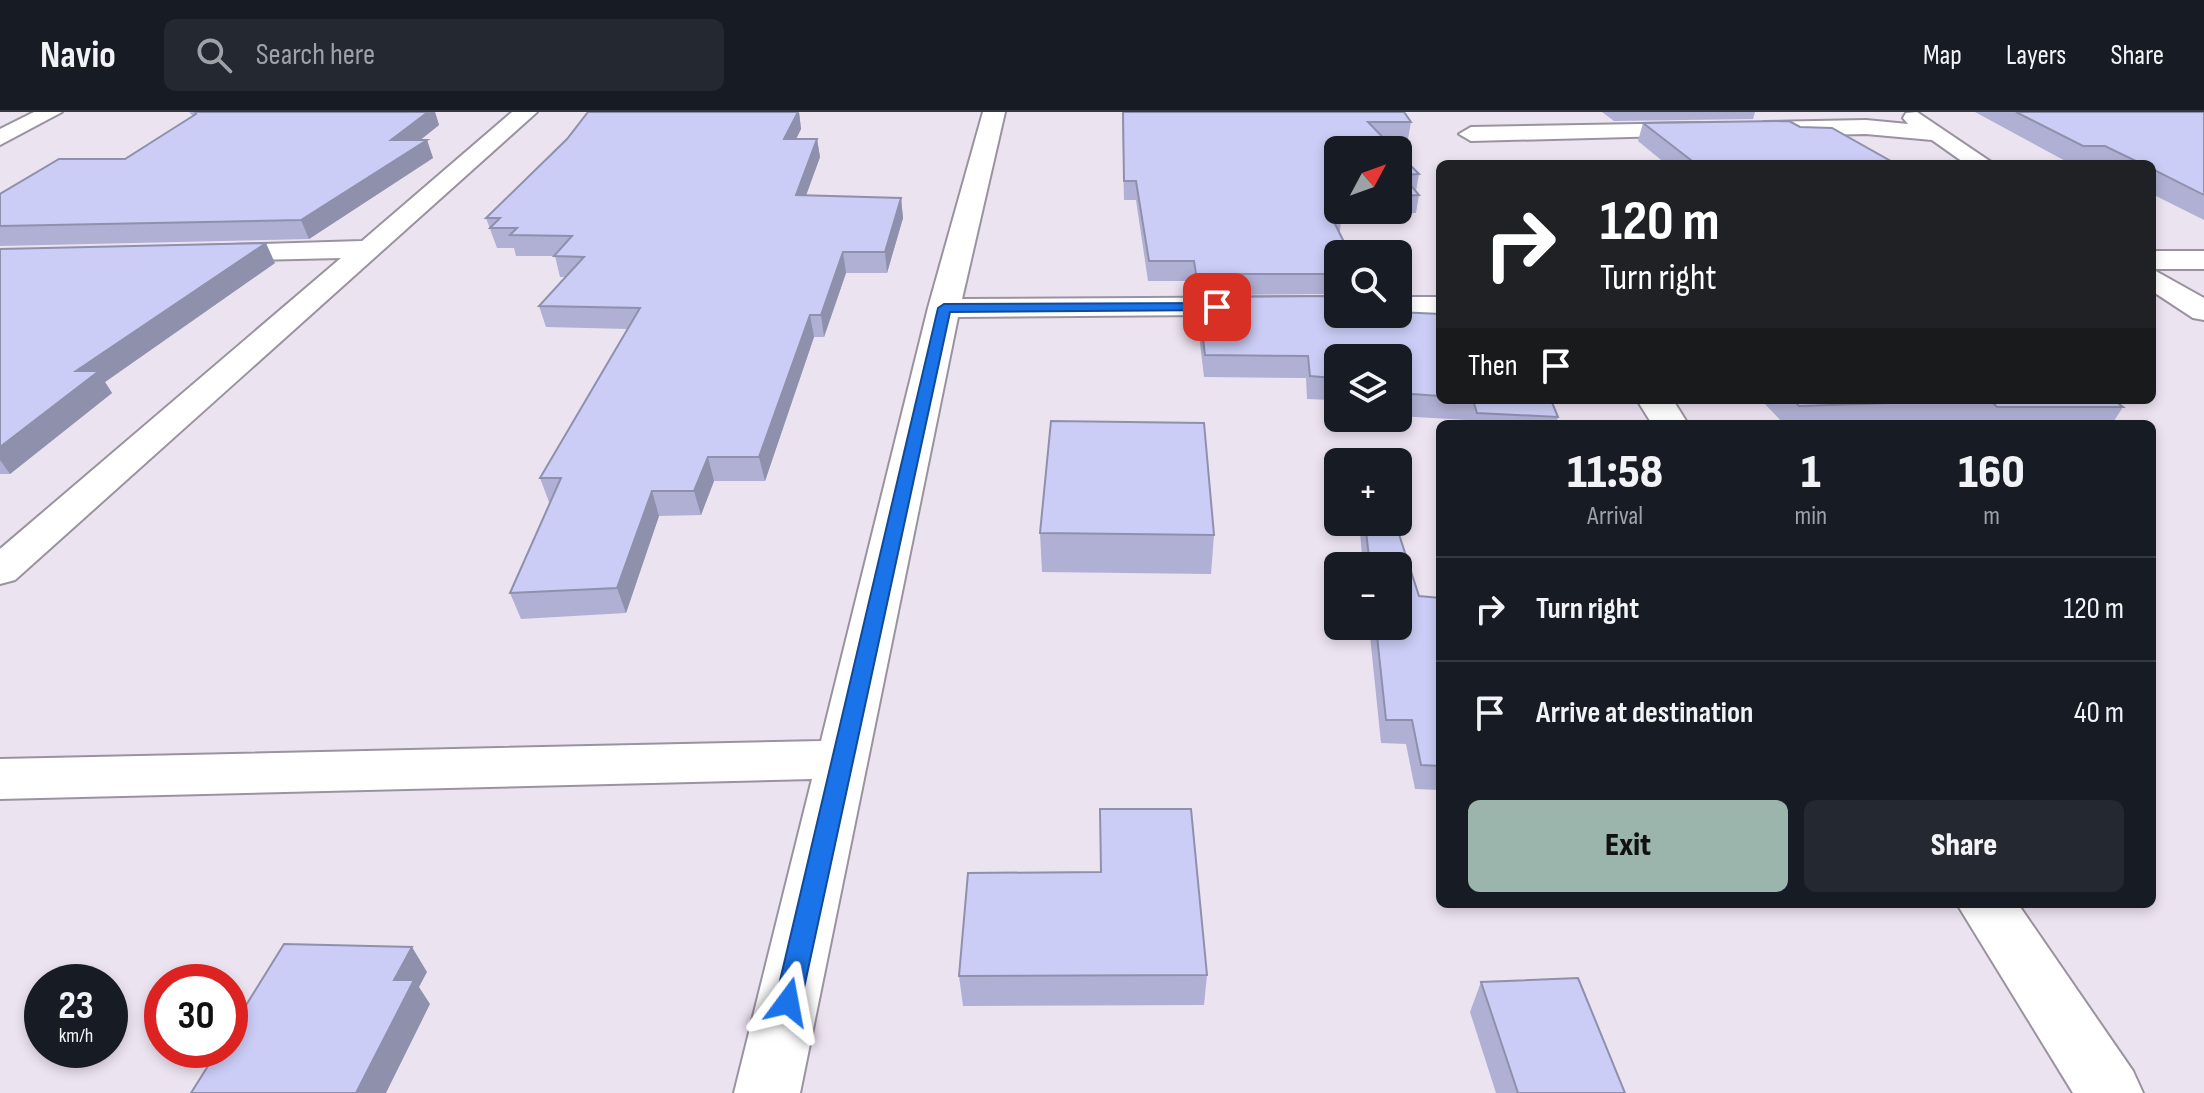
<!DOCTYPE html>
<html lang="en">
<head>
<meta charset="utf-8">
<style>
	body { margin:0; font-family:"Sofia Sans Condensed",sans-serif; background:#242831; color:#f1f3f6; height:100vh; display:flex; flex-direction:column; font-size:30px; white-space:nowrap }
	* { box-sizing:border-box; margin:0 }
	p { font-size:26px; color:#9ea1a6 }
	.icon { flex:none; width:44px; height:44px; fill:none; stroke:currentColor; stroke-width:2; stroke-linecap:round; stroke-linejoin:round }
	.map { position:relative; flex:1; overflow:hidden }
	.side { position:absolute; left:1436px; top:308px; width:720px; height:488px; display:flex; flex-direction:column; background:#171b24; border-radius:12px; box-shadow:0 4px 12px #0003 }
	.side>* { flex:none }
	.hud { position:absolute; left:1436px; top:48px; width:720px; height:244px; border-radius:12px; box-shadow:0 4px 12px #0003; background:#202124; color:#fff; overflow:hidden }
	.needle { width:52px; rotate:49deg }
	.tools { position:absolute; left:1324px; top:24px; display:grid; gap:16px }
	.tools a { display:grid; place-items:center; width:88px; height:88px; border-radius:12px; background:#171b24; box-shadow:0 4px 12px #0003; font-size:40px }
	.speed { position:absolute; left:24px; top:852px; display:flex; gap:16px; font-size:40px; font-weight:700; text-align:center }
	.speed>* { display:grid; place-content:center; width:104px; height:104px; border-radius:50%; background:#171b24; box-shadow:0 4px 12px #0003; line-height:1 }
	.speed small { font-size:20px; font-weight:400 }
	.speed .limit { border:12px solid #d22; background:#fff; color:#111 }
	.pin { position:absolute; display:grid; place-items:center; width:68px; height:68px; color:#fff; margin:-34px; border-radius:16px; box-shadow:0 4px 12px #0006 }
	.me { position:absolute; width:88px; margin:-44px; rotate:13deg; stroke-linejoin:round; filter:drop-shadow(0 0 6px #0008) }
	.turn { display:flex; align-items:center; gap:28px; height:168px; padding:0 32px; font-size:36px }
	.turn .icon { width:104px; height:104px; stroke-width:2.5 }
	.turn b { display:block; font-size:56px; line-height:68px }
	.then { display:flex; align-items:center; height:76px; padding:0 32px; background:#0003; gap:16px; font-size:30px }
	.eta { display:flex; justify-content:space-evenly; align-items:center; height:136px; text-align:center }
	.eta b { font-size:48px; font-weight:800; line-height:56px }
	.primary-button { display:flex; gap:16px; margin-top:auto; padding:16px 32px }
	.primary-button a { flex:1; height:92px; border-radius:12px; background:#9bb5ac; color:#111; font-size:32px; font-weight:800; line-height:92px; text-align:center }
	.primary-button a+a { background:#242831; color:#f1f3f6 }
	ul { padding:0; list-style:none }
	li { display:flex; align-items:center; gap:24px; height:104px; padding:0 32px; border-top:2px solid #363941 }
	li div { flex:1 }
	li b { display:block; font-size:30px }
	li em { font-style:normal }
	header { display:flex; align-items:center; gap:48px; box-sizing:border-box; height:112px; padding:0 40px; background:#171b24; border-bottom:2px solid #363941 }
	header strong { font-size:38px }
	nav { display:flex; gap:44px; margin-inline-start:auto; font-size:28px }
	.search { width:560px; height:72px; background:#242831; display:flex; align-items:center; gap:20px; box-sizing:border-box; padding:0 28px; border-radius:12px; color:#9ea1a6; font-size:30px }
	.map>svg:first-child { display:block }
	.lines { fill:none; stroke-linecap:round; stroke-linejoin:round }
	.minor-casing { stroke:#9a939f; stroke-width:4 }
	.minor { fill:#fff; fill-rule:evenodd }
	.wall { fill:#afb0d4 }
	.shaded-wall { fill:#8e90ac }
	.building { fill:#cbcdf6; stroke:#8e90ac; stroke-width:2 }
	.route { fill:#1a73e8; stroke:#114b97; stroke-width:2 }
</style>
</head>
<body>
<header>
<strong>Navio</strong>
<div class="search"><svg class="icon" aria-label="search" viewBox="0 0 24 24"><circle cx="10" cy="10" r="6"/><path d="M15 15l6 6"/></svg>Search here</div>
<nav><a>Map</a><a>Layers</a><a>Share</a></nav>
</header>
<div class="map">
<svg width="2204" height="981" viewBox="0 0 2204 981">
	<rect width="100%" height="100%" fill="#ece3f1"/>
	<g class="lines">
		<g class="minor-casing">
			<path id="minor" d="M34,0H62L0,33V17Z
				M512,0H537L15,468L0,472V437L341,146L208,149L198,146L194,140L198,134L362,129Z
				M983,0H1005L962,187L1338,185V202H1343L958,205L800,981H734L812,667L0,687V647L821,629L928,196Z
				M1917,0L1994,52H1966L1932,28L1866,22L1764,24L1752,17L1764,10L1866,8L1908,12L1903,6L1906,1Z
				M1699,11L1707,13L1711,18L1707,23L1471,29L1459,22L1471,15Z
				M2152,139H2204V157H2152Z
				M2152,157L2204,186V208L2193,206L2152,179Z
				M1398,185H1440V203L1393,202H1398Z
				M1637,288H1673L1688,312H1652Z
				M1957,792H2018L2133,959L2143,981H2073Z"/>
		</g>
		<use href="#minor" class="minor"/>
	</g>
	<path class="wall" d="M189,0H435L439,13L420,28H427L433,46L309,127L0,134V82L125,47L193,4Z
		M799,0L801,17L796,27H817L820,45L806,83L901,86L903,106L887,161H846L824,225H814L765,369H714L701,403L659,404L626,501L521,507L510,481L551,390H549L540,366L628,217L546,215L539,194L565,165H560L555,144H516L514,136H497L486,106Z
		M1122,0L1411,10L1408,27H1385L1338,38V98H1398V41L1419,62L1416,79L1419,83L1416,101L1340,105L1341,108L1338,142V182L1195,183L1193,169H1148L1136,88H1124Z
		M1602,0H1755L1753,7L1614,9Z
		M1975,0H2204V108L2152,82V52H2071Z
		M1643,11L1800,15L1896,52H1666L1638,29Z
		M0,137L275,151L105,270L112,281L10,362H0Z
		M1198,185L1338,202H1440V288H1551L1558,305L1556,312H1469L1467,308L1398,304V246H1338V301H1331L1330,288L1307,287L1306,266L1204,265L1197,206Z
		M1761,288H2114L2123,295L2112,312H1978L1977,311L1784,312Z
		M1359,410H1395L1419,484L1440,486V678L1415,677L1406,632L1381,631L1369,514H1398V454H1363Z
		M1040,421L1214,423L1211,462L1042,460Z
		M1100,760L1207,863L1204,893L963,894L959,864Z
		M1481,870L1625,981H1496L1470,900Z"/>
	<path class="shaded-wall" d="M428,0H435L439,13L398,46L391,28Z
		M799,0L801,17L787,45L784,27Z
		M817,27L820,45L799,103L796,83Z
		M427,28L433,46L309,127L301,108Z
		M901,86L903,106L887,161L885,140Z
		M266,131L275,151L105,270L112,281L10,362L0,348V335L76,259Z
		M843,140L846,161L824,225L821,203Z
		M810,203L814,225L765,369L759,345Z
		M708,345L714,369L701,403L694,379Z
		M652,379L659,404L626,501L617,476Z
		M412,835L427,860L419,875L430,892L386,981H356L394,868Z"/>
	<path class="building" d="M195,0H428L391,28H427L301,108L0,114V82L59,47H125L196,2Z
		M588,0H798L784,27H817L796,83L901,86L885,140H843L821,203H810L759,345H708L694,379H652L617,476L510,481L561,366H540L640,196L539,194L584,145L554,144L572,124L510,123L517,116H490L500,106H486L567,27Z
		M1123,0H1404L1411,10H1368L1395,38H1338V86L1331,87L1341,108H1333L1350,142H1338V162H1196L1194,149H1149L1136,69H1124Z
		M2016,0H2204V83L2152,57V52H2142L2105,34H2083Z
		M1789,9L1800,15L1832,16L1896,52H1696L1643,11Z
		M1398,41L1419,62L1402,63L1419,83L1398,84Z
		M266,131L76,259H99L0,335V137Z
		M1338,184V202H1398V200L1440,202V284L1398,281V246H1338V279L1334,278L1333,266L1310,264L1308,244L1205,243L1198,185Z
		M1473,288H1551L1558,305L1477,301Z
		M1793,288H1978L1799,294Z
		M1990,288H2114L2123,295H1997Z
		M1051,309L1204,311L1214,423L1040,421Z
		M1365,410H1395L1419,484L1440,486V654L1421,653L1412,608H1386L1376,514H1398V454H1370Z
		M1100,697H1191L1207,863L959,864L968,761L1101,760Z
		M284,832L412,835L394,868H414L356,981H191L218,938H230V919Z
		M1578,866L1625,981H1518L1481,870Z"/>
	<path class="route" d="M1217,191L1223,195L1221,198L950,200L801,890L797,898L788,901L779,898L775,890L938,196L944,192Z"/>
</svg>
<div class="tools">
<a><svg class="needle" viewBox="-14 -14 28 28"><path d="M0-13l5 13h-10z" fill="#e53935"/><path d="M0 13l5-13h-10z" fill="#9ea1a6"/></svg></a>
<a><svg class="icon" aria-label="search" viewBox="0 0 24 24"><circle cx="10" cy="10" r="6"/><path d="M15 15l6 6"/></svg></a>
<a><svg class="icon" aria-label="layers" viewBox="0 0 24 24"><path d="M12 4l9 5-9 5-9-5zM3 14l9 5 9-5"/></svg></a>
<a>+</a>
<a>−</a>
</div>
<div class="speed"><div>23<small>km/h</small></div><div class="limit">30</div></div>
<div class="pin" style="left:1217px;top:195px;background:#d93025"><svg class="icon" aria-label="arrive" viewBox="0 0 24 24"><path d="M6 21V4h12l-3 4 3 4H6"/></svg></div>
<svg class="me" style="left:788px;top:890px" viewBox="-20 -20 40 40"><path d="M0-17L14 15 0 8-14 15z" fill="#1a73e8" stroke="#fff" stroke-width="4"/></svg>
<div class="hud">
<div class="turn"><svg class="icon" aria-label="right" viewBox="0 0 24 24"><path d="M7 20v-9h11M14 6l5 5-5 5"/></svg><div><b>120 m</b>Turn right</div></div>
<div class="then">Then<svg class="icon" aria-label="arrive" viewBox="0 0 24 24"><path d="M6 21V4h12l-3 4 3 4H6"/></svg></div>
</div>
<section class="side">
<div class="eta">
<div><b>11:58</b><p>Arrival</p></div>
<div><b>1</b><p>min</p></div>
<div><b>160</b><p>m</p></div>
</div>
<ul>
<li><svg class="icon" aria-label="right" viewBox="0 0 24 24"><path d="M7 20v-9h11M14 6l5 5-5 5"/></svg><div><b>Turn right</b></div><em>120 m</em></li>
<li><svg class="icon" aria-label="arrive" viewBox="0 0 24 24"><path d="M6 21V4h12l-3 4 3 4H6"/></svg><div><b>Arrive at destination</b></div><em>40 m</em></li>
</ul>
<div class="primary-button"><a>Exit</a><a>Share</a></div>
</section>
</div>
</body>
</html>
